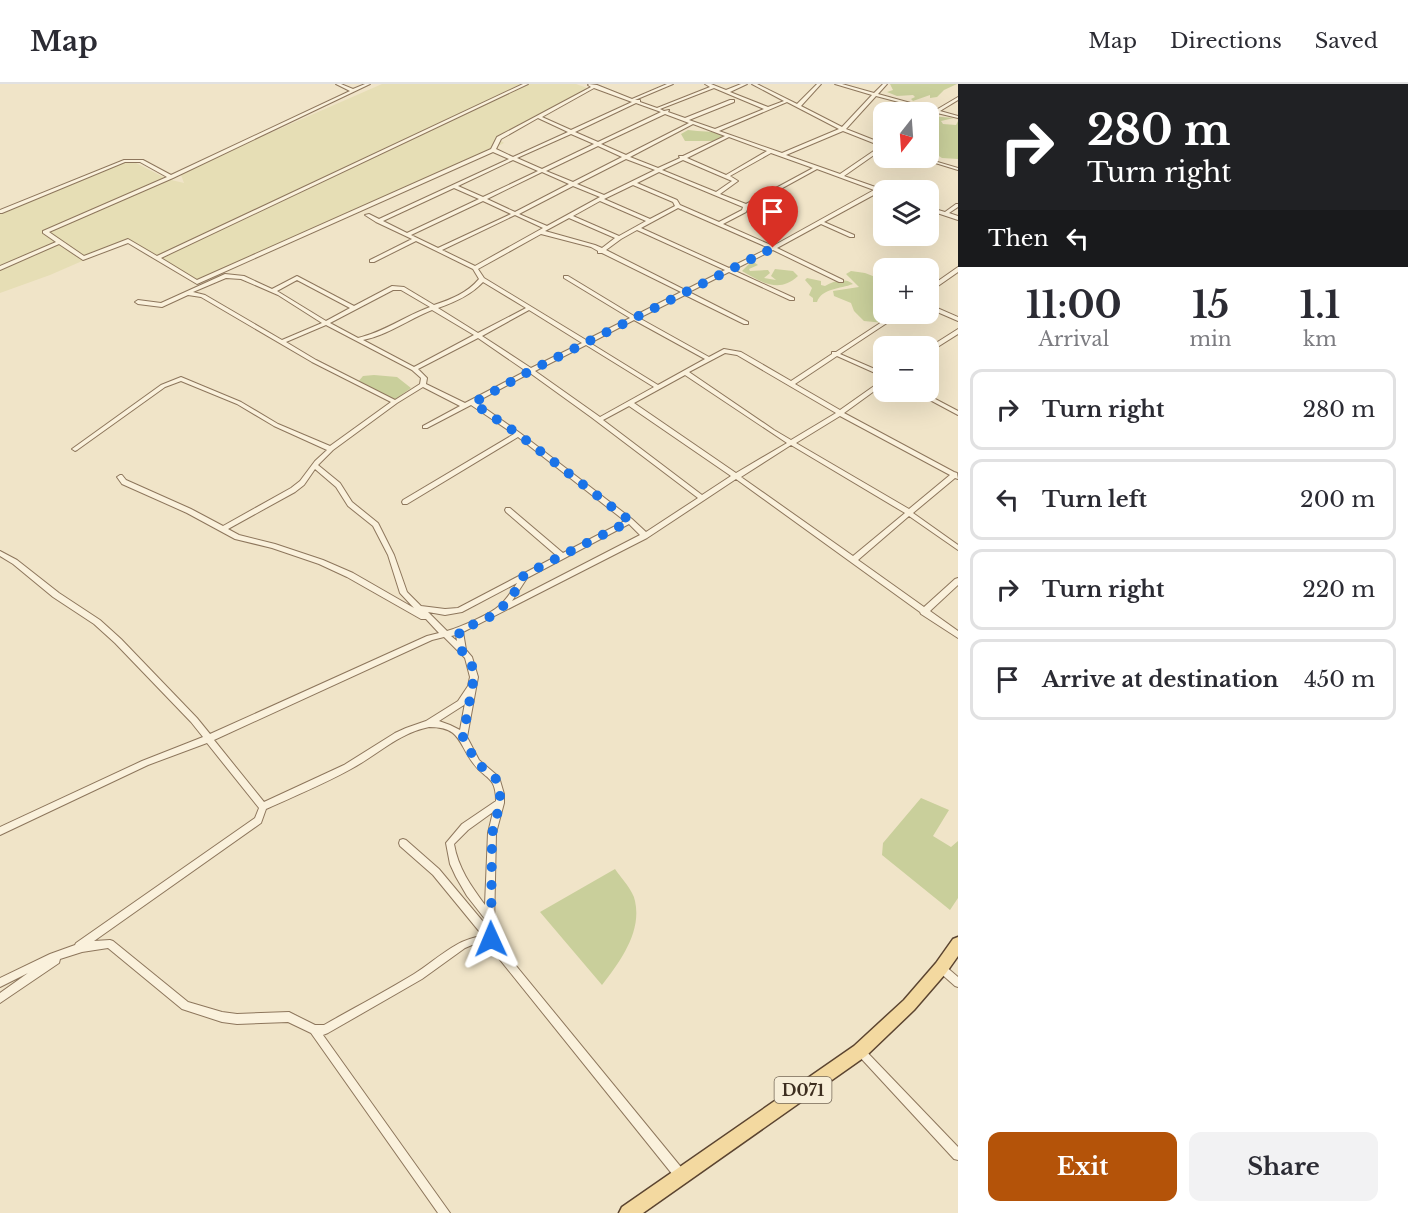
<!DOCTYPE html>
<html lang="en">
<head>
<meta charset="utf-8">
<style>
	body { margin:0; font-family:"Libre Baskerville",serif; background:#f2f2f3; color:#2b2b33; height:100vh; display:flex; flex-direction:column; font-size:22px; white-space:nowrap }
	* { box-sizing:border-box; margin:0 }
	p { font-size:20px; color:#7c7c81 }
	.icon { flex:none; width:33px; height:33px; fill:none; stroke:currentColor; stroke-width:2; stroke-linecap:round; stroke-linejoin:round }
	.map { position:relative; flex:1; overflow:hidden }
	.details { display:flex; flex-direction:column; background:#fff; width:450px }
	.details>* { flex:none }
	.top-card { background:#202124; color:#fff; overflow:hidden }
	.needle { width:39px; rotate:197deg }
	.fabs { position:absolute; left:873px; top:18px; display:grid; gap:12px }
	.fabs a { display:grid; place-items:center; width:66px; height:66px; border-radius:12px; background:#fff; box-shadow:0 6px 24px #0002; font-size:30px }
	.pin { position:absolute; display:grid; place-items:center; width:51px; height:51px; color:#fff; margin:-62px -26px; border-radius:50% 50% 50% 0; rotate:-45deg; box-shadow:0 0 6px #0007 }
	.pin .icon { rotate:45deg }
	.me { position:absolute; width:66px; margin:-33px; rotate:359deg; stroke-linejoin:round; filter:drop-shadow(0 0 4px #0008) }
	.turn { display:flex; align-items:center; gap:21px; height:126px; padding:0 30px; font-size:27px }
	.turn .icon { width:78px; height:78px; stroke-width:2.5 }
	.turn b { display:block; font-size:42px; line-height:51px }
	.then { display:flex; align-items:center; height:57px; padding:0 30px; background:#0003; gap:12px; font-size:22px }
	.eta { display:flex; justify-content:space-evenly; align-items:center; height:102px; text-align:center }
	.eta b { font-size:36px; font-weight:800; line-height:42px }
	.cta { display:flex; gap:12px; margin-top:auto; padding:12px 30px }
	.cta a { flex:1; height:69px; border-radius:12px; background:#b45309; color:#fff; font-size:24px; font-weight:800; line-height:69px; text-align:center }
	.cta a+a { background:#f2f2f3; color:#2b2b33 }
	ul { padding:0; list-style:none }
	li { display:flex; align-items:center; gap:18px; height:81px; margin:0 12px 9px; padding:0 18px; border:3px solid #e1e1e2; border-radius:12px }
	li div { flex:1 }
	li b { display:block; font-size:22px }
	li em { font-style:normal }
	header { display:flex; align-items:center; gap:36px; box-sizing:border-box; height:84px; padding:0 30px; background:#fff; border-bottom:2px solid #e1e1e2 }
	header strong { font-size:28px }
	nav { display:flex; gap:33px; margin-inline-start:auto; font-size:21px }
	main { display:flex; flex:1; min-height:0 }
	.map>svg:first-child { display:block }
	.farmland { fill:#e6deb5 }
	.green { fill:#c9cf9b }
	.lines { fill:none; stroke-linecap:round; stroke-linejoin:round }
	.street-casing { stroke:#8d765c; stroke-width:2 }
	.primary-casing { stroke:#5b4430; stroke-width:3 }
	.street { fill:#faf1dc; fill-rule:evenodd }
	.primary { fill:#f3d9a0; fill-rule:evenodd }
	.route { stroke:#1a73e8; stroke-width:10; stroke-dasharray:0 18 }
	.labels { text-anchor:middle; stroke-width:6; stroke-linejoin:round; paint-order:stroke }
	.shield { fill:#f7eed8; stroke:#756857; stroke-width:1.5 }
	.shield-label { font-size:16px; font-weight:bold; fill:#3d2e20 }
</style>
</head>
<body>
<header>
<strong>Map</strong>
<nav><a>Map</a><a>Directions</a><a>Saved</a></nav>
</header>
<main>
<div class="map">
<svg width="958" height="1129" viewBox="0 0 958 1129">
	<rect width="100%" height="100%" fill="#f0e4c8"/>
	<path class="farmland" d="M382,0H576L590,5L500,56L504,59L434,95L196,200L126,158L50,191L0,209V126L119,78L136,79L167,95L184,99L181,91L199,80Z"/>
	<path class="green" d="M890,0H957L944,6L937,13L930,14V11L913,17L911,15L915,13L913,11L897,12L887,8L893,6Z
		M930,32L954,34L941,37L943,40L956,41L958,37V75L942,74L929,66V53L938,50V48L929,45Z
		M688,46C701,48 711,46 724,51L716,57H685L681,50Z
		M750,179H755L758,181L749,185L750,187L768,186L770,189L764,194L776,196L771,192L775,185L793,187L798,192C779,210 761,198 742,187Z
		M851,187L865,189L883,196L884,230H897L884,239L864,237L854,227L851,219L834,212L833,207L859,203L846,190Z
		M807,194L821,197V201L825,202C834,197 844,193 853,200C840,205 822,204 817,218H813V214L809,211L812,204L805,196Z
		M374,291L397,293L411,304L393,317L357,299L363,292Z
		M921,714L949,726L933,752L951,763L958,757V814L950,826L882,771L883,759Z
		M615,785C621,794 633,806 635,817C642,848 620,878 602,901L540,828Z"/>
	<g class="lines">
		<g class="street-casing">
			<path id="street" d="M336,0H341L353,5L365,0H370L173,94L49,148L84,172L128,155L157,172L523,0H528L161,174L197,196L491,65L497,53L591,3L588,1L589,0L597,1L632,15L667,0H673L635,16H640V18L657,24L710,3L705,0H711L726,6L741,0H747L730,8L768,23L784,17L752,0H757L797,20L817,0H821L801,22L842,43L872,11L835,0H842L874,9L883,0H887L878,10L936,26L958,13V16L940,27L958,32V34L937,29L928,33V30L933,27L876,12L846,45L884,60V64L844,92L884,106V109L879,108L824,138L854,151V153H850L821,140L777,164L843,196V198H839L773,166L733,186L794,214V216H790L729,188L689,208L748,238V240H744L685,211L639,234L709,273L724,265L741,268L791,297L832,270V268H836L894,230H899V231L840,270L884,289V293L837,272L795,300L840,326L884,295V300L844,329L954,388L957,389L958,395L955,394L913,429L958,461V466L909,432L858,476L924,523L955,495L958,494V501L930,527L958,547V554L921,530L920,528L736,395L647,454L463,548L466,566L472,573L478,593L467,653L479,676L499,693L504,710V719L496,749L494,842L495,854L499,861L685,1088L686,1092L685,1096L681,1097L677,1096L493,867L489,859L472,861L465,864L422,895L328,949L323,951L450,1129H438L311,949L288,938L237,940L222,938L182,925L108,864L82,868L60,875L59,879L0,919V909L28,889L0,903V894L50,870L75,861L76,859L255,734L259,724L207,659L148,681L0,751V743L142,677L203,653L191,638L115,559L94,540L53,513L13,480L0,472V467L17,476L59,509L100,536L121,555L197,634L210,650L427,552L439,549L426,535H421L347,493L319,480L272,464L235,455L187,429L122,400L117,393L120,391H122L126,396L191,425L223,442L291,404L300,397L315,377L327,366L274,342L237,320L181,297L165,303L77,366L75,367L72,365L161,301L181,293L241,318L278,340L330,362L391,318L312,278L201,213L188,211L162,223L138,220L135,218L138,216L161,219L225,190L244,192L272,205L297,192L354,222L392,202L404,203L434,221C452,215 467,209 479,195L473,185L416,157L374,178H370V176L412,155L376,138L365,131L369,130L379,135L509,75L493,68L197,200L128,159L83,176L59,160L0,186V182L56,158L43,149V147L167,93L140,78H125L2,129H0V126L124,76H143L171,91L350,7ZM594,4L632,18L571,46L542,33ZM714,4L764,25L715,45L689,36L734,18V16H730L685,34L668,28L669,26L664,27L660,25ZM787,18L839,45L782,69L719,47ZM636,19L661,28L598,58L575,48ZM665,30L689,39L626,71L601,60ZM538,34L568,48L513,73L496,65L501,55ZM693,40L725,52L683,72H679L680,74L658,84L630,73ZM843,47L881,62L840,90L786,71ZM571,50L594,60L542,85L517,74ZM729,53L767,67L726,91L687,74ZM598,62L622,73L573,98L546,87ZM771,69L813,84L746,120L720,110L738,97L730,92ZM626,75L655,86L604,111L577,100ZM513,76L538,87L483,113L458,102ZM683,76L732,97L716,108L662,86ZM817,85L874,106L773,162L723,140L746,128L748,123ZM542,88L569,100L515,128L487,115ZM659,88L743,123L742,126L719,138L680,121L677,116L637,99ZM633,101L673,118L675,122L650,135L604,115ZM573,102L600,113L547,142L519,130ZM454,104L479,115L407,149L383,137ZM483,117L511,130L438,164L411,151ZM600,117L646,137L619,152L573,132ZM678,124L769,164L729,184L641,144ZM515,131L543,144L475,182L442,166ZM569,134L615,154L602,164L595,161L545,147ZM637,146L725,186L685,206L606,166L621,155ZM541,150L591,163L598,167V169H602L681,208L634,232L568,192H564V194L630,234L586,256L484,194L478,185ZM226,194L241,195L278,211L322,239L282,256L205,211L193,208ZM297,196L350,224L326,237L277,207ZM483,198L526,224L478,249L438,224C455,218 471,211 483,198ZM393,206H401L430,223C405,232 384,248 358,254L330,239ZM432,226L474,251L414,283L363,256C388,251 409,235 432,226ZM529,226L582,259L531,284L482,252ZM634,236L705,275L658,301L590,259ZM326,241L412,286L421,294L420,300L395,316L316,276L286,258ZM478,254L526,287L465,319L426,300L427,294L418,285ZM586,261L654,303L600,333L535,287ZM725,269L737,271L836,329L791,356L774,346L689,288ZM530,289L591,333L698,414L646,448L632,435L520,349L476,318ZM685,291L787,359L736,389L634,319ZM423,303L460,322L423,342V344H427L471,321L514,350L403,416L402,418L403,420H407L518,353L625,437L563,469L510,424H506L505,426L506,428L557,472L458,524L445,525L421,522L407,508L394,471L378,439L352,418L340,399L318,381L333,366L397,319ZM629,322L731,392L702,411L603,336ZM840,332L950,391L909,425L796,359ZM791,361L905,429L853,472L741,393ZM315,385L336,403L348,422L373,442L388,471L400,509L414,524L353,489L323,476L275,460L239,451L228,445L295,408L304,401ZM629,440L640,451L512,517L527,494ZM517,499C512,507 506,516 499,522C491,530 458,544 447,547L428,528L445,531L462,528ZM456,551L457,557L451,552ZM444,553L465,574L470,593L468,602L458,617L426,637L406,644L395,649L344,681L264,718L214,656L432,556ZM465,619L460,646L450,641L439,637L464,621ZM429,643C461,643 458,659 473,679C485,696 496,691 496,717L462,740L446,759L450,780L456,793L467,812L485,835V840L439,785L406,756L403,755L400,756L399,759L400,762L433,791L483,852C455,855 437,876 414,890C384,908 354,924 324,941H315L289,928L237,930L222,928L188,918L113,857L110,856L94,857L261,739L266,725C295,712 324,700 351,685C377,671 399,649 429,643ZM493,728L488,749L485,821C471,802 458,784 454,760L468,746Z
				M919,74H924L958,84V86Z
				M956,120H958V123L949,129L958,132V136L928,126V123L945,128Z
				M882,142H884V146H879V144Z
				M958,183V188L928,209V204Z
				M928,220L958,233V237L928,224Z
				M958,245V250L928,269V264Z
				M915,308H922L958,327V331Z
				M941,880L944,881L958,893V903L955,902L938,887L936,884L938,881Z
				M860,962L863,964L958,1063V1076L954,1075L857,970L855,967L857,964Z"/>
		</g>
		<g class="primary-casing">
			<path id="primary" d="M958,853V872L946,889L914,926L866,972L643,1129H619L622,1123L854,962L904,916L936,879L953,855Z"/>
		</g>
		<use href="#street" class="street"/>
		<use href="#primary" class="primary"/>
	</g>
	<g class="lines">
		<path class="route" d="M491,855L492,750L500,719V710L496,695L476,678L463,653L474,593L472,582L462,567L459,547L496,530L513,511L524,491L630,437L518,350L473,319L530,287L773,164"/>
	</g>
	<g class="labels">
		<rect class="shield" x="774.5" y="993" width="57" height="26" rx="4.5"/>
		<g class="shield-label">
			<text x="803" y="1012">D071</text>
		</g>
	</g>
</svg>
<div class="fabs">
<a><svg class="needle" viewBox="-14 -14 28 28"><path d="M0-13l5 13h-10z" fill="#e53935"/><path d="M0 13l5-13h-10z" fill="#7c7c81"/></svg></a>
<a><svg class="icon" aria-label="layers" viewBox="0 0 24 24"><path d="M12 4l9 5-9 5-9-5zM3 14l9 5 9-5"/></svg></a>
<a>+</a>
<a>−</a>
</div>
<div class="pin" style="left:773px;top:164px;background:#d93025"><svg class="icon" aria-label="arrive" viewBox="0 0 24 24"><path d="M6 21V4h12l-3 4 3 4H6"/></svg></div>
<svg class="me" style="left:491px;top:855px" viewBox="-20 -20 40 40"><path d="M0-17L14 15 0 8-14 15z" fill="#1a73e8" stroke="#fff" stroke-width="4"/></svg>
</div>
<section class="details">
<div class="top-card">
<div class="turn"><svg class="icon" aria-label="right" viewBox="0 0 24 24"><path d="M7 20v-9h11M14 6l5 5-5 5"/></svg><div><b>280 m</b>Turn right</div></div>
<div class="then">Then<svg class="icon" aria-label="left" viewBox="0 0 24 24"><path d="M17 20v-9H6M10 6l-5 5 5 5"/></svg></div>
</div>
<div class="eta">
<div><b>11:00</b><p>Arrival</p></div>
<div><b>15</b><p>min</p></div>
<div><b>1.1</b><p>km</p></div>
</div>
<ul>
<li><svg class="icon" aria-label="right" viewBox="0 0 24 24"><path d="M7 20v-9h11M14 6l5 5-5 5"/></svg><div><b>Turn right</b></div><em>280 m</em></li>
<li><svg class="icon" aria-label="left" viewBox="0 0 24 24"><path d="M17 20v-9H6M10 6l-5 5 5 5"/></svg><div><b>Turn left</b></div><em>200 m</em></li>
<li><svg class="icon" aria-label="right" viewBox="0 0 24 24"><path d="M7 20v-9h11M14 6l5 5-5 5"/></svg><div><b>Turn right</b></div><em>220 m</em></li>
<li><svg class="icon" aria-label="arrive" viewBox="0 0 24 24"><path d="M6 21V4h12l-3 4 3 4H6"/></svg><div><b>Arrive at destination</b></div><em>450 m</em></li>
</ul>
<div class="cta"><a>Exit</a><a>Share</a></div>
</section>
</main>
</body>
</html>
